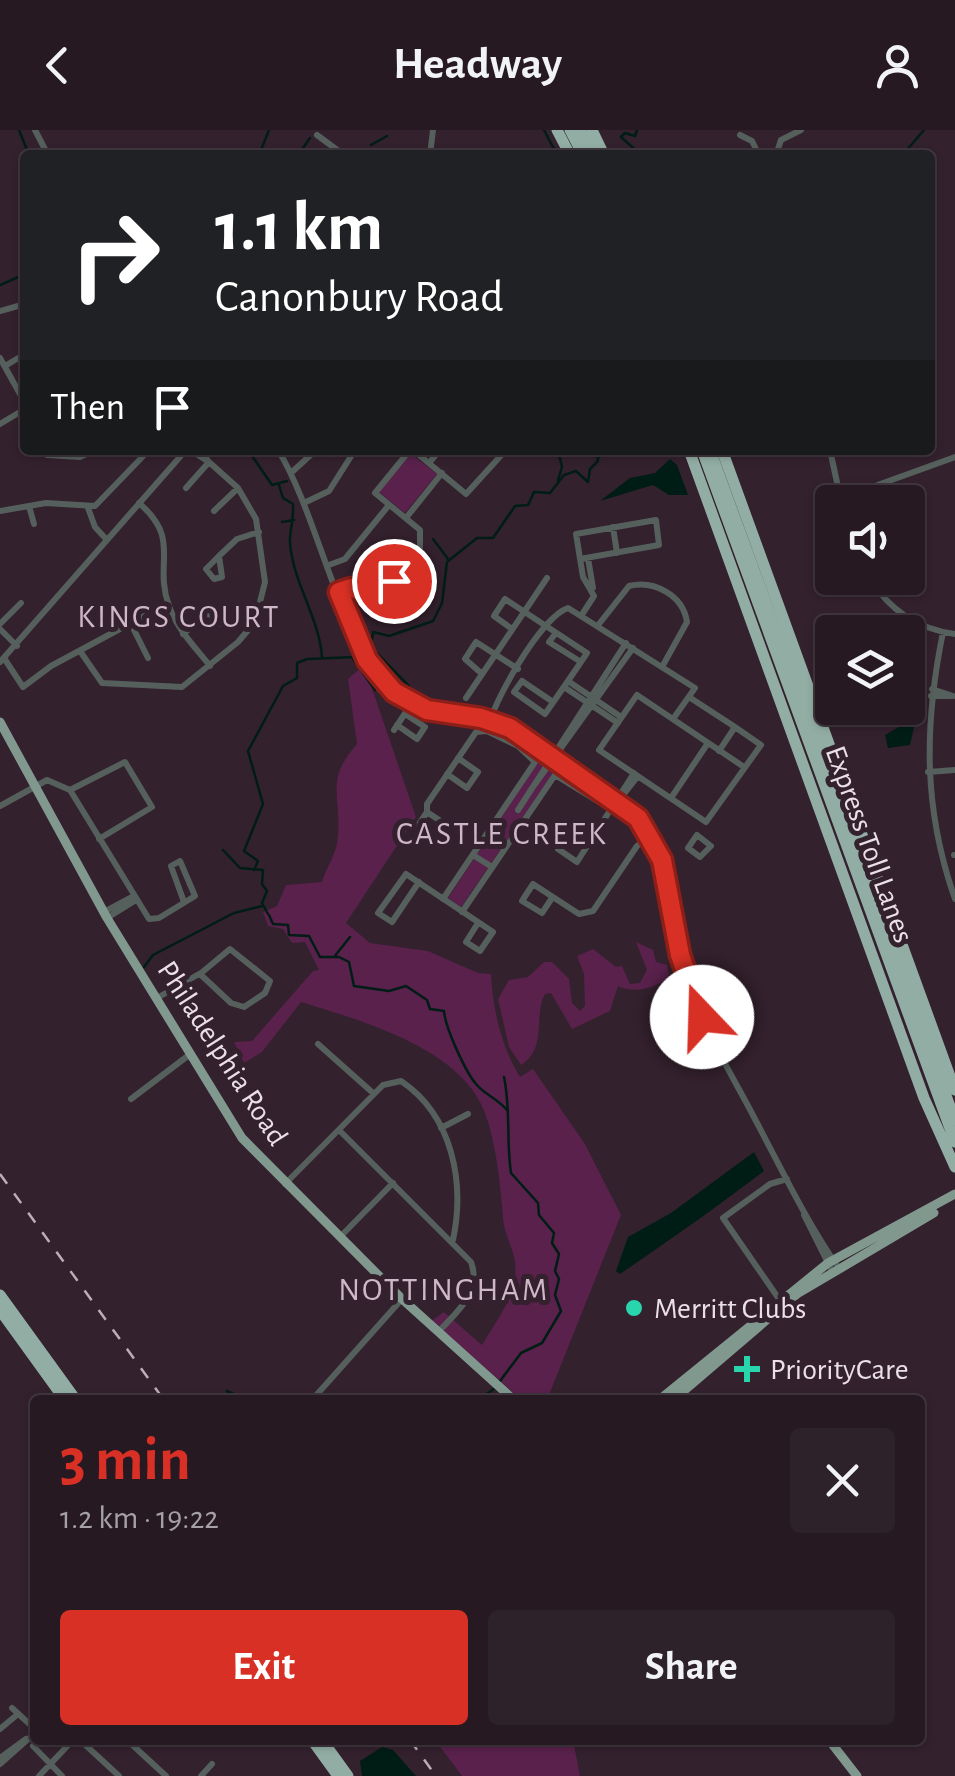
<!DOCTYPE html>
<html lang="en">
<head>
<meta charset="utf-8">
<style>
	body { margin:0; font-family:"Alegreya Sans",sans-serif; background:#2e222a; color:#f1f3f6; height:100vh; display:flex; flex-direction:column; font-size:38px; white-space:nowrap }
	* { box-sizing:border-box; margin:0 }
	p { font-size:32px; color:#a4a0a5 }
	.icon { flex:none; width:55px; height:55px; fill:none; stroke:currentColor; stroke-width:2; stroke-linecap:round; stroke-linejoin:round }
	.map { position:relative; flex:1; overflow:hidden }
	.sheet { position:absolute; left:30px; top:1265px; width:895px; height:350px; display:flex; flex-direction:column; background:#261922; border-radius:10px; box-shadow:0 2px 8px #0004,0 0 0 2px #423840 }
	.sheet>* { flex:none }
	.banner { position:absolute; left:20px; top:20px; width:915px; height:305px; border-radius:10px; box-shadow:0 2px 8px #0004,0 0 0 2px #423840; background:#202124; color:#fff; overflow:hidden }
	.controls { position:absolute; left:815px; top:355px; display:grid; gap:20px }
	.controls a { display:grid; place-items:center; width:110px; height:110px; border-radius:10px; background:#261922; box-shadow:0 2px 8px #0004,0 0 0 2px #423840; font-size:50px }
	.pin { position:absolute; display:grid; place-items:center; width:85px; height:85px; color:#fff; margin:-42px; border:5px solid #fff; border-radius:50%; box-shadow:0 2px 10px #0007 }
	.me { position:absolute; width:110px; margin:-55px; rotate:339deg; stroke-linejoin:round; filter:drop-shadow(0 0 8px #0008) }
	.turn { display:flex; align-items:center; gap:35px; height:210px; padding:0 30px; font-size:45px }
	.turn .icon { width:130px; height:130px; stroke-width:2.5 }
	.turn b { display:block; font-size:70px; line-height:85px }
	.then { display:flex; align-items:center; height:95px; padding:0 30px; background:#0003; gap:20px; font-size:38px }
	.round { display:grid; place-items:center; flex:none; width:105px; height:105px; border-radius:10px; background:#2e222a }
	.headline { display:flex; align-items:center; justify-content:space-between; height:170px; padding:0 30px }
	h1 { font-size:60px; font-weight:700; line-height:75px; color:#d93025 }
	.primary-button { display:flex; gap:20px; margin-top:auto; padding:20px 30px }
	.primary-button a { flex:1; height:115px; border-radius:10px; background:#d93025; color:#fff; font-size:40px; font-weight:700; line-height:115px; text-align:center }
	.primary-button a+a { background:#2e222a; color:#f1f3f6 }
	header { display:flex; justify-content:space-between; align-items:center; height:130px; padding:0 30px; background:#261922; font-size:45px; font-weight:700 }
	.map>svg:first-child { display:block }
	.green { fill:#59214c }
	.water { fill:#001d15 }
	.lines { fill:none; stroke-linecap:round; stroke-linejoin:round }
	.stream { stroke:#001d15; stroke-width:2.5 }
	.minor { stroke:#55605c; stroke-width:6 }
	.major { stroke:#81988f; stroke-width:9 }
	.highway { stroke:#92aea4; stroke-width:11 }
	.rail { stroke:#bbaeb7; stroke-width:2.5; stroke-dasharray:12 12; stroke-linecap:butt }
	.route-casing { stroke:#8d1f18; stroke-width:25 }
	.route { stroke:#d93025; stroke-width:18 }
	.poi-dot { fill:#28d5ad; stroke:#33212d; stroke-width:4 }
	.labels { text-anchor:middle; stroke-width:10; stroke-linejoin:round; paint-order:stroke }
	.street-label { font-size:30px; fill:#ece0e8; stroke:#33212d }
	.poi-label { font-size:30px; fill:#ece0e8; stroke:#33212d; text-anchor:start }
	.neighbourhood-label { font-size:32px; letter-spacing:2.5px; fill:#ceb7c7; stroke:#33212d }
</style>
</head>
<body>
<header><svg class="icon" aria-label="back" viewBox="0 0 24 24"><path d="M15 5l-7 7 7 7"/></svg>Headway<svg class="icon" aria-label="person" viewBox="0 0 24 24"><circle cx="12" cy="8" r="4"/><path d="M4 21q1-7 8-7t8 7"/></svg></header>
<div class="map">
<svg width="955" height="1646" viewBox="0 0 955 1646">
	<rect width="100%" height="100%" fill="#33212d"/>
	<path class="green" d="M411,324L437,344L405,383L379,362Z
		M364,535L416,687L346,793L370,813L428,821L478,843L491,844C493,880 501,916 520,947L533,939L585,1014L621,1085L547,1270H522L431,1191L444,1182L482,1215C497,1189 519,1163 515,1132C513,1117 504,1104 503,1088C500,1053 497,1017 485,983C462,918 359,890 301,872L262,922L244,933L234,912L252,911L313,841L319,840L305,812L292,813L283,799L268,796L263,782L277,776L286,755L322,752C327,735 337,724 338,706C341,663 325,650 357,614L348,549Z
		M542,626L557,637L461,777L448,768Z
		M636,812L653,820L656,832L667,835L669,847C656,858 633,864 618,856L610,881L572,899L551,863L545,864C533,886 548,918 521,935L509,917L498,869L509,850L528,847L544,832H552L569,849L572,873L580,881L585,876L584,844L577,826L593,819L616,837L622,836L630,854L640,853L647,840Z
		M435,1610L513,1614L573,1610L580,1646H462Z"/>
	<path class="water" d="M670,329L677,335L688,365H669L653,355L600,371L630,348L655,343Z
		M909,582L917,584L910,615L888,618L885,605L899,597Z
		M754,1022L764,1041C717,1077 671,1109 620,1144L616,1141L628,1107L671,1083Z
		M382,1617L393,1620L416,1646H362L360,1631Z"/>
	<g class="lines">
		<path class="stream" d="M19,0L29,25
			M544,0L557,25
			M637,0L635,6L625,3L621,7L641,25
			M371,15L387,6
			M213,23V25
			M259,25L269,0
			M298,25L310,8
			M885,25L894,20L906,21L924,0
			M25,51L21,55L25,81
			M25,107V108
			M0,155L25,144
			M248,320L272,355L287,351
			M651,320L660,321
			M599,327L609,320
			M558,350L562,337L558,320
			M279,355L283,368L293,374C294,390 289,403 290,413C293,453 320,489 322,528
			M282,392L294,390
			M433,409L448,429
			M309,529L355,527
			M353,529L375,560
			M409,556L371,517L373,502L389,506L433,491L442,473L447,432L477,408H493L515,376L528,375L534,362L550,363L564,345L576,341L588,352L590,339L598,331L597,320
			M223,720L240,738L263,740L262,754L267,761L262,773L268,784
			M254,740L258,731L244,721L263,674L248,621L283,556L297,548V533L307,529
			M234,783L262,776
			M269,785L273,794L288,795L289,805L309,806L320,827H339L349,832L354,856L389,861L406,856L427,870L430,879L444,881C445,897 465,941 476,954C485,965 497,968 507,980
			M334,827L350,807
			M144,837L153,825L232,784
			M500,1251L521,1223L542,1213L561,1181L555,1165L559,1149L555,1141L559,1124L552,1113L554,1103L539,1085L538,1073L511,1043C506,1009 511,981 504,947
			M227,1261L246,1270
			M478,1270L494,1259"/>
		<path class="minor" d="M35,0L48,25
			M317,5L344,25
			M740,5L752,11L759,25
			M430,25L433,0
			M776,25L781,10L801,0
			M0,181L25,174
			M0,228L25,273
			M5,236L25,224
			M0,294L25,279
			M190,320L209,332L200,320
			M278,320C318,384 341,515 390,558C422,587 459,579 497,592C529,603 625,668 645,696C676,740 672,804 689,855C706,903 733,947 756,991C782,1040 806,1091 838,1137
			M330,320L334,324
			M413,320L466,364L506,320
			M830,320L841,371
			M47,325L80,327L95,320
			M429,333L440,320
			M292,342L316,320
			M839,369L955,327
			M306,372L329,361L355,320
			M139,373C182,410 153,432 169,476C177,499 195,517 210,536
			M29,376L34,394
			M88,378L95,397L107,410
			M0,381L46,373L95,376L149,320
			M214,381L238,358
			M406,388L442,343
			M613,397L617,423
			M219,426L222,447L214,449L206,439Z
			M219,426L237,409L259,402
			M588,428L593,458
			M580,429L659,415L656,390L576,404L583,447L594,466L583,483
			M329,435L345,429L389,375
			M870,448C889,480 918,499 955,504
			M339,462C353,456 358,464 372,464C392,465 411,433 420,418V400L375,363L410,320
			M0,494L21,473
			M131,494L148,528
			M599,494L629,456C654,450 683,465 687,492L662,537
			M0,499L17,516
			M512,499L494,486L505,469L587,523C573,544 559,564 545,584L514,562L522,551L553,572
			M943,502C924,596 923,678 955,769
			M556,503L549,512L581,532
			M183,504L208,483L221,494
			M80,521L102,553L182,557L238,512L255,492L265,452L256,389L238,358L209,332L186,358
			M4,528L23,557L51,536L144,486L170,481
			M0,532L186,320
			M481,543L465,529L476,512L518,539
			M568,551L621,587
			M564,557L618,593
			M931,566H953L932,559
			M689,567L735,597
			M466,568L547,448
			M397,595L417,609L425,597L405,584
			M394,600L412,573
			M487,601C492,573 541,487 568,478L695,558L673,589
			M719,621L735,597L761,615L706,692L599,620L637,565L744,637
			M928,642L955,640
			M447,644L467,658L478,642L458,628
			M70,660L125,632L152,677L99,709
			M530,661L633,518
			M671,668L708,613
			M620,669L638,646
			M0,676L47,650L70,660L149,789L159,788L195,766L180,731L171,736L184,772
			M518,680L626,513
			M427,682L442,692L432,707L417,697L427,682V674L476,602L487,601
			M697,705L711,716L700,727L688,718Z
			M588,716L569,703L558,719L577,732L634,643
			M473,725L492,737
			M954,725H955
			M419,752L392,792L378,783L406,744L493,802L480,821L466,812L478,793
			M552,768L542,783L522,771L533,754L579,784L593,781L637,716L651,705
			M443,769L535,632L518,616L487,601
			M104,782L134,766
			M462,782L555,645L612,680
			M107,788L136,770
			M230,819L270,851L265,863L244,877L231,873L200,844Z
			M157,868L199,844
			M318,914L373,963
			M131,969L189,925
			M441,998L468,984
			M339,1000L471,1132C482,1162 457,1182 438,1202
			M285,1054L383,955L401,951C453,986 465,1053 453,1110
			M804,1085L832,1141
			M340,1107L393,1053
			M779,1169L723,1088L770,1054L787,1049
			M312,1270L402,1169
			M12,1578L35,1599
			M0,1599L18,1584
			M80,1610L119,1646
			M127,1610L166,1646
			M33,1616L62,1646
			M0,1628L26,1609
			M0,1634L35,1603
			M39,1646L73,1610
			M201,1646L212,1634"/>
		<path class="major" d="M0,592L107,788L242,1008L402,1169L514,1270
			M659,1270L828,1133L955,1064
			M673,1270L797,1164L934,1083
			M829,1610L857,1646"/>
		<path class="highway" d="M557,0L570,25
			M570,0L583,25
			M580,0L592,25
			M592,0L604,25
			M689,320L924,968L955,1037
			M702,320L955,1012
			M710,320L955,990
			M722,320L955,960
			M0,1165L76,1270
			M0,1180L65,1270
			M312,1610L338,1646
			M322,1610L348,1646"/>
		<path class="rail" d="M0,1044L164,1270
			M410,1610L436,1646"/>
	</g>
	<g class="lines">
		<g class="route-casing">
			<path id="route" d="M394,451L376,464L351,458L339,462L367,530L394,562L427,580L481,588L510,598L638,688L662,730L680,825L702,887"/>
		</g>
		<use href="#route" class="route"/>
	</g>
	<g class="poi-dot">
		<circle cx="634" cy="1178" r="10"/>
		<path d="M742 1224h10v10h10v10h-10v10h-10v-10h-10v-10h10z"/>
	</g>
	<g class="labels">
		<g class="street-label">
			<text transform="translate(870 714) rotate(70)" y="10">Express Toll Lanes</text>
			<text transform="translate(223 923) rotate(57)" y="10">Philadelphia Road</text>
		</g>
		<g class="poi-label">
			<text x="654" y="1188">Merritt Clubs</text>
			<text x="770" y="1249">PriorityCare</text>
		</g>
		<g class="neighbourhood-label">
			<text x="179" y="497">KINGS COURT</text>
			<text x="502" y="714">CASTLE CREEK</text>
			<text x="444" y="1170">NOTTINGHAM</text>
		</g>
	</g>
</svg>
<div class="controls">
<a><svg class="icon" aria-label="sound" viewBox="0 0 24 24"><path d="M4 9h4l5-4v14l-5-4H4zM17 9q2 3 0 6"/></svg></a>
<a><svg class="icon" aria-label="layers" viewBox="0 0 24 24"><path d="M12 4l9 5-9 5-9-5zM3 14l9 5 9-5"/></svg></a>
</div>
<div class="pin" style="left:394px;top:451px;background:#d93025"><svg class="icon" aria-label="arrive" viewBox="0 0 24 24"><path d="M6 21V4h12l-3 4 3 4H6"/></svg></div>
<svg class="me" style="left:702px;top:887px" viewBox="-20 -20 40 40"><circle r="19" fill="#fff"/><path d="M0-13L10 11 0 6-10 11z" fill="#d93025"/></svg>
<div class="banner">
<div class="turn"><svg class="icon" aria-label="right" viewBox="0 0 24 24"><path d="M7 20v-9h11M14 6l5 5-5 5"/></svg><div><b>1.1 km</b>Canonbury Road</div></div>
<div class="then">Then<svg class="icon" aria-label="arrive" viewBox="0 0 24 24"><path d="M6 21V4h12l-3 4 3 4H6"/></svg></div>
</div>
<section class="sheet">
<div class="headline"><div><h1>3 min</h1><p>1.2 km · 19:22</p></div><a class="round"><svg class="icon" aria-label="close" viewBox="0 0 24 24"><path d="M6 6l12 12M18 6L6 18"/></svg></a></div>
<div class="primary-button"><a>Exit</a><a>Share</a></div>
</section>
</div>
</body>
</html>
